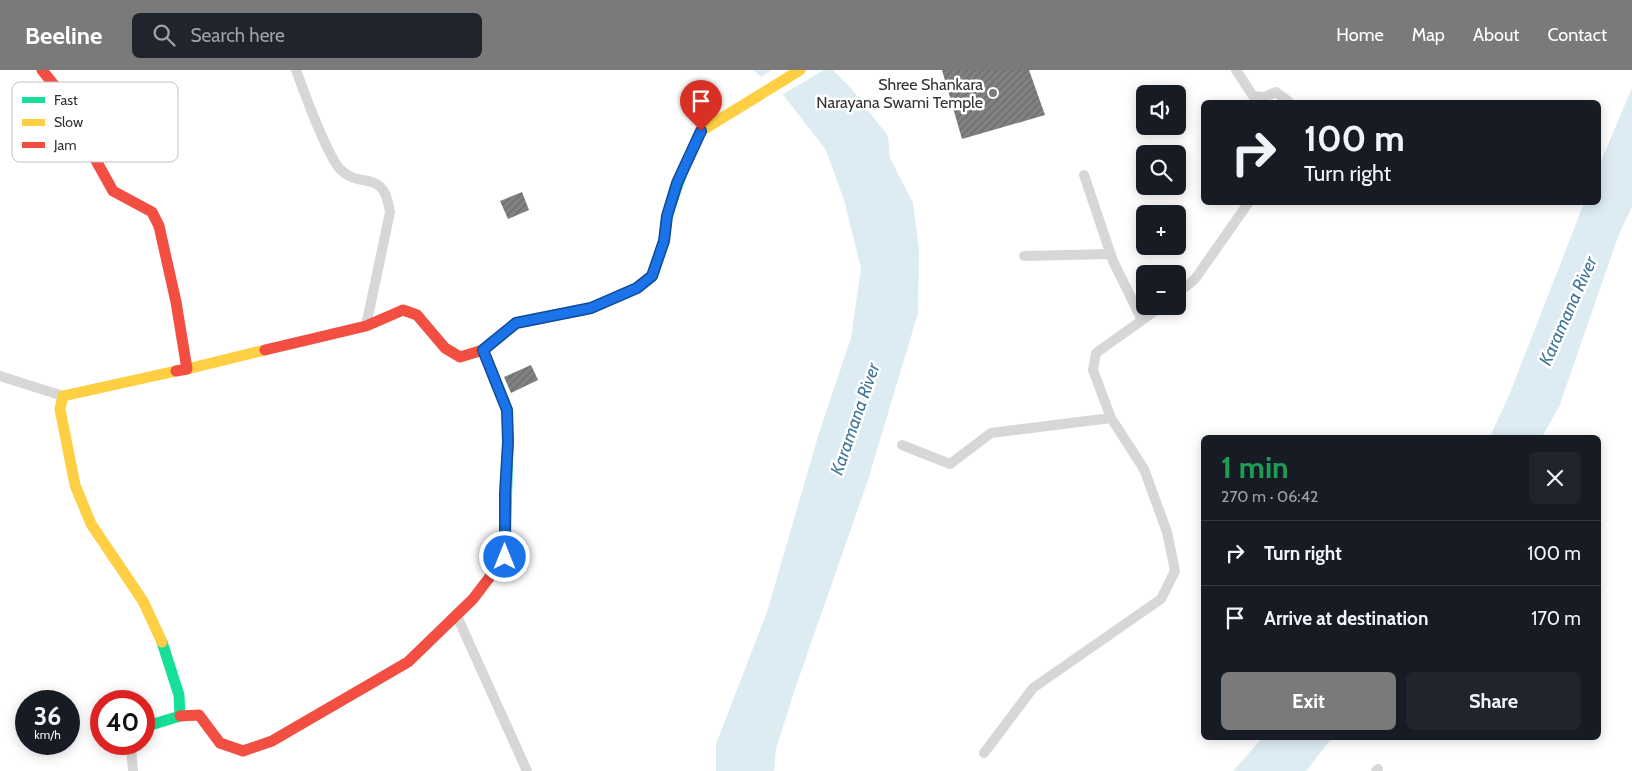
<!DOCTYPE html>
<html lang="en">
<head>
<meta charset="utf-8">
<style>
	body { margin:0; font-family:Cabin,sans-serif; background:#20242c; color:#f1f3f6; height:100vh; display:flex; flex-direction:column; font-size:19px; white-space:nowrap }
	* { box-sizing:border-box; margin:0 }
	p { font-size:16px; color:#9ea1a6 }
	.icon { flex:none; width:28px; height:28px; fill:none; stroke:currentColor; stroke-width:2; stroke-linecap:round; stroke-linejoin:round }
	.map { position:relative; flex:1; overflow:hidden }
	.drawer { position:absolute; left:1201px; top:365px; width:400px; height:305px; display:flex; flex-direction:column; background:#171b24; border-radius:8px; box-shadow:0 2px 12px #0003 }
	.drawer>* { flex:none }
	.top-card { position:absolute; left:1201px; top:30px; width:400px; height:105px; border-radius:8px; box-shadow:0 2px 12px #0003; background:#171b24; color:#f1f3f6; overflow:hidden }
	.controls { position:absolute; left:1136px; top:15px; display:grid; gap:10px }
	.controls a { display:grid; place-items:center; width:50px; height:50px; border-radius:8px; background:#171b24; box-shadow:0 2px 12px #0003; font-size:25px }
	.speed { position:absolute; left:15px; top:620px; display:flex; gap:10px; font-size:25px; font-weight:700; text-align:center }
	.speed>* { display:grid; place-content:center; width:65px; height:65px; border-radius:50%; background:#171b24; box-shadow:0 2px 12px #0003; line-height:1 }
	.speed small { font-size:12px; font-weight:400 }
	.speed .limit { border:8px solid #d22; background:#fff; color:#111 }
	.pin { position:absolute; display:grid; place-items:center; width:42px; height:42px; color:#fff; margin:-51px -21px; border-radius:50% 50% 50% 0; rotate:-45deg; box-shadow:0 0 5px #0007 }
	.pin .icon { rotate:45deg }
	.me { position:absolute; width:55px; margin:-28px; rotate:0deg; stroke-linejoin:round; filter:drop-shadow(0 0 4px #0008) }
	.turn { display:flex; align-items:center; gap:18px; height:105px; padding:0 20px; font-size:22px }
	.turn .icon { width:65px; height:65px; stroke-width:2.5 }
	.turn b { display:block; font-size:35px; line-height:42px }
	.round { display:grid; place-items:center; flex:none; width:52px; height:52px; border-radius:8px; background:#20242c }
	.head { display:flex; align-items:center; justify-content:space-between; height:85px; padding:0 20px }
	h1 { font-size:30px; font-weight:700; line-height:38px; color:#1e9e55 }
	.action { display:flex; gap:10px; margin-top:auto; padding:10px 20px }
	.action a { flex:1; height:58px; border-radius:8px; background:#7a7a7a; color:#fff; font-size:20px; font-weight:700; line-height:58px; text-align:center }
	.action a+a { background:#20242c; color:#f1f3f6 }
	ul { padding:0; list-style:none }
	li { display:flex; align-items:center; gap:15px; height:65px; padding:0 20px; border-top:1px solid #363941 }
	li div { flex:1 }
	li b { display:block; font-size:19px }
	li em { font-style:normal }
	header { display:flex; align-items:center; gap:30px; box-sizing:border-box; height:70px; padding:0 25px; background:#7a7a7a; color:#fff }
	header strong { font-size:24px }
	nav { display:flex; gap:28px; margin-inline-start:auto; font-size:18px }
	.search { width:350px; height:45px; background:#20242c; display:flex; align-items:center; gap:12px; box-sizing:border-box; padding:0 18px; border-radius:8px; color:#9ea1a6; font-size:19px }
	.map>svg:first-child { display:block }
	.water { fill:#ddebf3 }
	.pier { fill:#fff }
	.building { fill:url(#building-hatch) }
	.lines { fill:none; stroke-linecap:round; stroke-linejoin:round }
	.street { stroke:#d7d7d7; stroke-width:10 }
	.fast { stroke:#16e098; stroke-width:11 }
	.slow { stroke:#ffcf43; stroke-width:11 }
	.jam { stroke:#f24e42; stroke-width:11 }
	.route-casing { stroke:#114b97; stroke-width:12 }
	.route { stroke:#1a73e8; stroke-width:9 }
	.poi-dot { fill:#7a7a7a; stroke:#fff; stroke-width:2 }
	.labels { text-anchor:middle; stroke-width:5; stroke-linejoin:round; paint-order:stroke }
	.poi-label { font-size:16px; fill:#333; stroke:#fff; text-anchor:end }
	.water-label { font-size:18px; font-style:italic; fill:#3f7597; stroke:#fff }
	.key { fill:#fff; stroke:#c2c2c2; stroke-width:1 }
	.key-label { font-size:14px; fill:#333 }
</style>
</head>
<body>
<header>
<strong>Beeline</strong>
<div class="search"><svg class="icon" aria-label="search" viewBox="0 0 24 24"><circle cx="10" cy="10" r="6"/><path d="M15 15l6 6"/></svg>Search here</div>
<nav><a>Home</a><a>Map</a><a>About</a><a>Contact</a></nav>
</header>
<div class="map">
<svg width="1632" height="701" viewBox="0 0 1632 701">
	<defs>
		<pattern id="building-hatch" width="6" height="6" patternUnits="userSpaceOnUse" patternTransform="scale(1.25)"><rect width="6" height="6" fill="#818181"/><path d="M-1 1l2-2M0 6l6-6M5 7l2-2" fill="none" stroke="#6a6a6a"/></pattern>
	</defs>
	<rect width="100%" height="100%" fill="#fff"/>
	<path class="water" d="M753,0H833L850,17L888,66L890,88L913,133L919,179L918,243L868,410L795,619L776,679L774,701H716V674L767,542L819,363L851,268L861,198L844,130L826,80L784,26Z
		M1632,18V137L1619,164L1559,337L1542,367H1490L1510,323L1584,133L1599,132V96Z
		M1262,668H1332L1306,701H1233Z"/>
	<path class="pier" d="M772,0H824L780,26L759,8Z"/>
	<path class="building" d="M942,0H1029L1045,45L962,69Z
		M522,122L529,140L508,149L500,131Z
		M531,295L538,310L511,323L504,307Z"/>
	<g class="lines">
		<path class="street" d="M296,0C306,27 315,53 328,79C331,85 335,94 340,99C361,121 383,96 390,142L366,256
			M1236,0L1253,26L1264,27L1276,22L1289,32
			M1084,105L1113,191L1142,250
			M1024,186L1111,184
			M1178,223L1195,209L1249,132
			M0,306L63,326
			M902,375L950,394L991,363L1111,348L1093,300L1096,283L1162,236
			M456,544L527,701
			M132,674L131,677L133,701
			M984,683L1033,618L1161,529L1175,501L1167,462L1144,399L1111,348
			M1376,701L1378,699"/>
		<path class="fast" d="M483,280L516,253L591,238L637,218L652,206L664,171L667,146L683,100
			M489,508L505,487L508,372L507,340L493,305
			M144,657L180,646L179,625L162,572"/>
		<path class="slow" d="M683,100L701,61L800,0
			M187,299L265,280
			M162,572L143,531L91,454L75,415L60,339L63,326L176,301"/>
		<path class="jam" d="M42,0L54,15L113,121L152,142L159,156L176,232L187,299L176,301
			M265,280L366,256L403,240L417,245L445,278L460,287L483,280L493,305
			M180,646L199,645L220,673L243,681L272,671L408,592L473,529L489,508"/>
	</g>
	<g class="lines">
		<g class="route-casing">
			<path id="route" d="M505,487V423L508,372L507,340L483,280L516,253L591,238L637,218L652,206L664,171L667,146L677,113L701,61"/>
		</g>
		<use href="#route" class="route"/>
	</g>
	<circle class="poi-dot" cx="993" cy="23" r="5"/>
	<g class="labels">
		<g class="poi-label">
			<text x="983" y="20">Shree Shankara<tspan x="983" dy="18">Narayana Swami Temple</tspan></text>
		</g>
		<g class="water-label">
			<text transform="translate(1568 241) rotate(-66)" y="6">Karamana River</text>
			<text transform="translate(855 349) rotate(-71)" y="6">Karamana River</text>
		</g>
	</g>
	<rect x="12" y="12" width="166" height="80" rx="8" class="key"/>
	<rect x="22" y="27" width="23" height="6" fill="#16e098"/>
	<rect x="22" y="49" width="23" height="7" fill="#ffcf43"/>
	<rect x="22" y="72" width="23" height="6" fill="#f24e42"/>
	<g class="key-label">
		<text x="54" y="35">Fast</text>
		<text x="54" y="57">Slow</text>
		<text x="54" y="80">Jam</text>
	</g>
</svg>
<div class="controls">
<a><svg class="icon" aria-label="sound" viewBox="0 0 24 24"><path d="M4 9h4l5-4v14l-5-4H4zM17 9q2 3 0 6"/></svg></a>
<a><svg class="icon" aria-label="search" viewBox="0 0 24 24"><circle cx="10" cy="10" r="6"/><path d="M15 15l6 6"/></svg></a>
<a>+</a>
<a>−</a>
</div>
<div class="speed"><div>36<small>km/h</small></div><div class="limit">40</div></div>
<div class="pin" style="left:701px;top:61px;background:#d93025"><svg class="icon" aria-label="arrive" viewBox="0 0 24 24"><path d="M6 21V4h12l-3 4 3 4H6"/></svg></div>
<svg class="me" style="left:505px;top:487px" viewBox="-20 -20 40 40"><circle r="17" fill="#1a73e8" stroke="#fff" stroke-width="3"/><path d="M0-11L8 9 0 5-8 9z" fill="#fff"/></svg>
<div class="top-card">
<div class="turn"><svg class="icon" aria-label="right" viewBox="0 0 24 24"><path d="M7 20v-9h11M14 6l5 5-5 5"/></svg><div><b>100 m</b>Turn right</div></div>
</div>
<section class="drawer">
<div class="head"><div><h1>1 min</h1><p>270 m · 06:42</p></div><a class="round"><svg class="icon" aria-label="close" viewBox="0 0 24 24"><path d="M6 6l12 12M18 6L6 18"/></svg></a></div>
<ul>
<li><svg class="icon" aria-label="right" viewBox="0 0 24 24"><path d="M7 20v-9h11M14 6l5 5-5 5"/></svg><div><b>Turn right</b></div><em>100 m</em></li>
<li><svg class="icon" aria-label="arrive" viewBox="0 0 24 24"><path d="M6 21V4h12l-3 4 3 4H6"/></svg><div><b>Arrive at destination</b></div><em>170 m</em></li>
</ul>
<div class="action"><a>Exit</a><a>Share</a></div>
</section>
</div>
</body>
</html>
